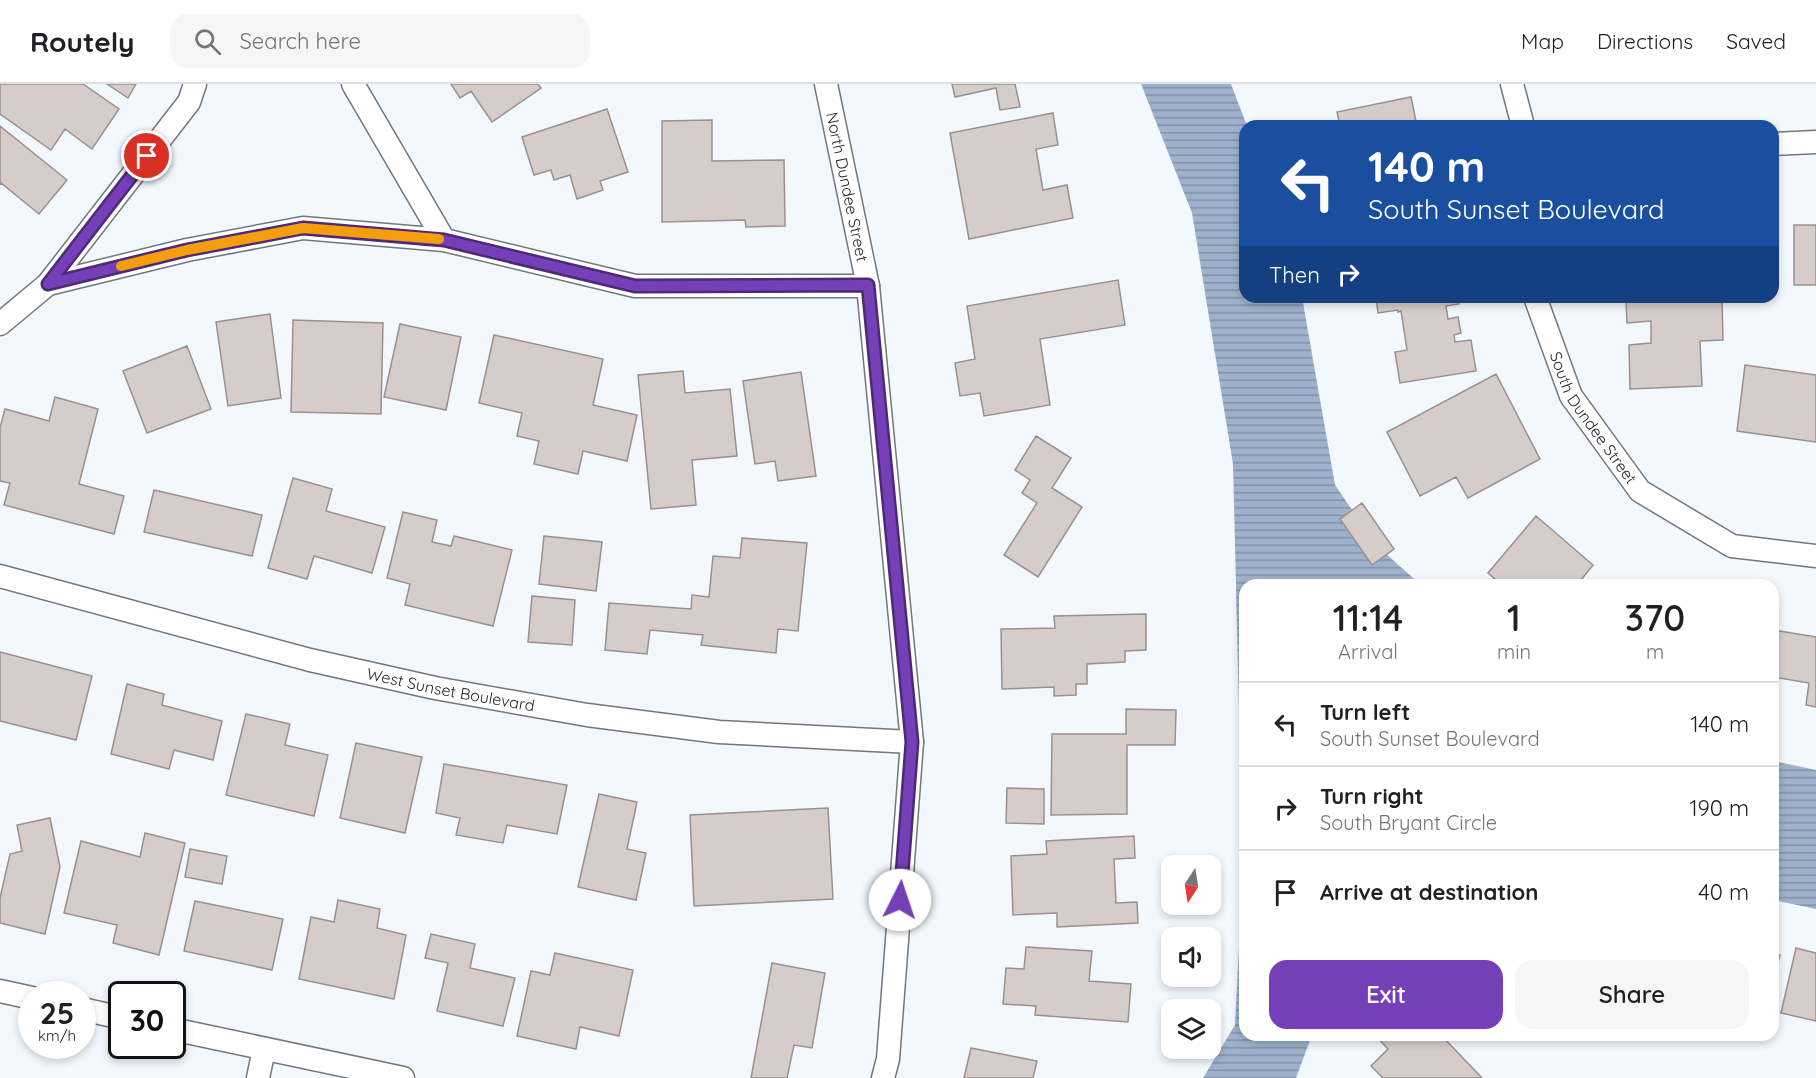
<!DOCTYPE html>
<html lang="en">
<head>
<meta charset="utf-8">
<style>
	body { margin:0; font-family:Quicksand,sans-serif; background:#f6f6f6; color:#202124; height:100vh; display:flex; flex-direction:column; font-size:22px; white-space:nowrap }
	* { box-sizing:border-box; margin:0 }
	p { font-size:20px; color:#757577 }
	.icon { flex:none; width:33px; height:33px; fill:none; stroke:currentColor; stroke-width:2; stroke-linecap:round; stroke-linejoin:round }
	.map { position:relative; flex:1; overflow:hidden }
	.side { position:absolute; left:1239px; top:495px; width:540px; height:462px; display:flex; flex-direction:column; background:#fff; border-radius:18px; box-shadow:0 3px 9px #0003 }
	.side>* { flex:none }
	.hud { position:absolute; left:1239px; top:36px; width:540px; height:183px; border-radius:18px; box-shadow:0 3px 9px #0003; background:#1a4fa0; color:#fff; overflow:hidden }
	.needle { width:39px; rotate:192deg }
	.controls { position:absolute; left:1161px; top:771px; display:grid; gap:12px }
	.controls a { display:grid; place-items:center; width:60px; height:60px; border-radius:12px; background:#fff; box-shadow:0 3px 9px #0003; font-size:30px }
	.speed { position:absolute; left:18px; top:897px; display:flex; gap:12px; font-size:30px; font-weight:700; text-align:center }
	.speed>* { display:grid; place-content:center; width:78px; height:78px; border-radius:50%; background:#fff; box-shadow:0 3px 9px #0003; line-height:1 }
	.speed small { font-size:15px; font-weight:400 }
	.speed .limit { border:3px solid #111; border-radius:9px; background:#fff; color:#111 }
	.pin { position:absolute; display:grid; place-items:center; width:51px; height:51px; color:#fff; margin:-26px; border:3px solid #fff; border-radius:50%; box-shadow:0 2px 6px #0007 }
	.me { position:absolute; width:66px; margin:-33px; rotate:4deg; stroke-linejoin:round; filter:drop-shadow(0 0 4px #0008) }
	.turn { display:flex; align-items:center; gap:21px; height:126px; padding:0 30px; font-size:27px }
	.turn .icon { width:78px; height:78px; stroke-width:2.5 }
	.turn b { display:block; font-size:42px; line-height:51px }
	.then { display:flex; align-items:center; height:57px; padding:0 30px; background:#0003; gap:12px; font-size:22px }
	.eta { display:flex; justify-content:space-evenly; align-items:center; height:102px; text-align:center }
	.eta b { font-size:36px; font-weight:600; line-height:42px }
	.primary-button { display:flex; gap:12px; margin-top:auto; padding:12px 30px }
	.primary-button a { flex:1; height:69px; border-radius:18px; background:#7540b7; color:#fff; font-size:24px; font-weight:600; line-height:69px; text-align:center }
	.primary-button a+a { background:#f6f6f6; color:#202124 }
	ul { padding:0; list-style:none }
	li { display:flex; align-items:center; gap:18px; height:84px; padding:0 30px; border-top:2px solid #e0e0e0 }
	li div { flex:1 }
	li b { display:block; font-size:22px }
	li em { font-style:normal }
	header { display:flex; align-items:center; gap:36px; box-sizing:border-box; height:84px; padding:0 30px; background:#fff; border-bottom:2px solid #e0e0e0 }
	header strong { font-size:28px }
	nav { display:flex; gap:33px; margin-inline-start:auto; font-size:21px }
	.search { width:420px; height:54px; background:#f6f6f6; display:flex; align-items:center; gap:15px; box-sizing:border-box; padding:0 21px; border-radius:18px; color:#757577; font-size:22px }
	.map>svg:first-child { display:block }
	.water { fill:url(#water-rules) }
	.building { fill:#d6cdcb; stroke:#99918f; stroke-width:1.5 }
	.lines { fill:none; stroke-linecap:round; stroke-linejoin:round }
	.minor-casing { stroke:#72777c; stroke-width:25 }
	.minor { stroke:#fff; stroke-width:22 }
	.route-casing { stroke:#4c2a77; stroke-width:15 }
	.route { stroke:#7540b7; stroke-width:10 }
	.slow { stroke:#f59e0b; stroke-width:10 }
	.labels { text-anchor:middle; stroke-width:4.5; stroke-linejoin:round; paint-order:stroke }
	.street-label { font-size:16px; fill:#252729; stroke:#fff }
</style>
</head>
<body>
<header>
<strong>Routely</strong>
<div class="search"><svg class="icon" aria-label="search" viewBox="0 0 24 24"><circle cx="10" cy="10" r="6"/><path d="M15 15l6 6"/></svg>Search here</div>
<nav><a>Map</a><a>Directions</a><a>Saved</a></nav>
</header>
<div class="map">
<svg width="1816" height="994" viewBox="0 0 1816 994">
	<defs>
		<pattern id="water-rules" width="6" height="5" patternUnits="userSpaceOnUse" patternTransform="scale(1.5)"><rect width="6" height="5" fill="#9fb2cd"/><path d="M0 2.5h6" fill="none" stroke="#8191a6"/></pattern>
	</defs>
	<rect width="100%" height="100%" fill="#f2f8fe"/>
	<path class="water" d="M1141,0H1231L1247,42H1245V213H1302L1335,401L1376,461L1421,501H1245V951H1312L1296,994H1203L1235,941L1243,787L1233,380L1192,129Z
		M1773,677L1816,686V825L1773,816Z"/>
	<path class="building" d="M0,0H83L119,25L92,65L65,45L51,66L0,30Z
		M107,0H136L128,14Z
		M451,0H538L541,4L492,38L471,7L460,14Z
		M952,0H1015L1020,23L1000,26L996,4L955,13Z
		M1411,13L1417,42H1340L1337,28Z
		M607,25L628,88L600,97L603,106L577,115L570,91L554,96L551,86L534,91L522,53Z
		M1053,29L1058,61L1036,65L1043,106L1067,101L1073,134L969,155L950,49Z
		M712,36V77L784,76L785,142L746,143L745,136L662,138V37Z
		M0,42L67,96L39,130L1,99L0,101Z
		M1794,141H1816V201H1794Z
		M1118,196L1125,241L1040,255L1050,321L984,332L980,309L960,312L955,279L975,275L967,222Z
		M1376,213H1457L1459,220L1446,222L1448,235L1458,233L1461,249L1454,251L1455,258L1471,256L1476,287L1400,299L1395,268L1407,266L1401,227L1398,228V226L1378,229Z
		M1649,213H1722L1723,256L1700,257L1702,302L1630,305L1629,261L1651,259V237L1627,239L1626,217L1649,215Z
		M270,230L281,314L228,322L216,238Z
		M293,236L383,239L381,330L291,328Z
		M400,240L461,253L446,326L384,313Z
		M494,251L603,275L593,321L637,331L627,377L583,367L578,390L534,380L539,357L517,352L522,329L479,319Z
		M187,262L211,325L147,349L123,287Z
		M1745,281L1816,291V358L1737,347Z
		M683,287L685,309L730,305L737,372L692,376L696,421L651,425L638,291Z
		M801,288L816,392L778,397L775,377L755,380L743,297Z
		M1496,290L1540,375L1468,414L1456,393L1420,412L1387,348Z
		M55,313L98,325L79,400L124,412L114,450L4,421L10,399L0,397V344L5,325L49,337Z
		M1036,352L1071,374L1052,404L1082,423L1038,493L1004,471L1037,419L1022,409L1030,396L1015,386Z
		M293,394L332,405L326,427L385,443L372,489L314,472L307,495L268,484Z
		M154,406L262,431L252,472L144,448Z
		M1362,419L1394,465L1372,481L1340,435Z
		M403,428L437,436L432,458L451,462L454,452L512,466L493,542L405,521L410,500L387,494Z
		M1536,432L1593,481L1577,501H1502L1488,489Z
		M544,452L602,458L596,507L539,500Z
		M742,454L807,459L798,547L778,545L776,569L701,561L703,551L650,546L647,570L605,566L609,519L691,525L692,511L709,513L713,472L740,474Z
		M532,512L575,516L572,561L528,558Z
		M1146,530V566L1125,567V578L1087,580V600H1076V611L1054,612V603L1002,605L1001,545L1055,544L1054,532Z
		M1773,546L1816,553V623L1806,621L1809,599L1773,593Z
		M0,568L92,592L76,656L0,637Z
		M127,600L164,610L162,621L222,637L213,676L174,666L169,685L111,670Z
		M1126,625L1176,626L1175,661H1127V730L1051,731L1052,650H1126Z
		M246,630L290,640L285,661L328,671L314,732L226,711Z
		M356,659L422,673L405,749L340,734Z
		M444,680L567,701L557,750L507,741L503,759L456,751L460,734L436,729Z
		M1007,704L1044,705V740L1006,739Z
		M599,710L637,718L627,765L646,769L636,816L578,803Z
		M828,724L833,815L694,822L690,731Z
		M50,734L60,783L45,850L0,839V814L10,770L22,767L17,741Z
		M145,749L185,759L159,871L113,859L117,841L64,829L81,757L140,773Z
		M1134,752L1135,774L1114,775L1116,819L1137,818L1138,839L1057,843V829L1013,831L1011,772L1047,770L1046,757Z
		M190,765L227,772L222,800L185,793Z
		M338,816L380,825L377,844L406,851L394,915L299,895L311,833L334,838Z
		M195,817L283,835L272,886L184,867Z
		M431,850L475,860L470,884L515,894L503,942L437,927L448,879L425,874Z
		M1026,863L1092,867L1089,897L1131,900L1128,938L1035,931L1036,922L1003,920L1006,884L1024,885Z
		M1796,864L1816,869V937L1781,929Z
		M555,869L633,886L619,952L580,943L576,965L517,952L531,887L550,891Z
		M1773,869L1780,871L1773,897Z
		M772,879L825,889L812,964L794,961L787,994H751Z
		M1375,951H1441L1482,994H1383L1371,982L1388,965Z
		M971,964L1037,977L1033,994H964Z"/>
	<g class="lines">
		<g class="minor-casing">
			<g id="minor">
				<path d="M353,0L444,156"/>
				<path id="s1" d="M826,0L868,202L912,658L888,975L883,994"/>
				<path d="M1512,0L1523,42"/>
				<path d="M1773,60L1816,58"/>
				<path d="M48,200L187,166L303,144L444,156L635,202H868"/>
				<path id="s2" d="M1535,213L1571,312L1640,407L1732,462L1816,472"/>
				<path d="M0,240L48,200L189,18L195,0"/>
				<path id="s3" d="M0,492L310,576L435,604L587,631L719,648L912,658"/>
				<path d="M0,907L32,914"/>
				<path d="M82,925L122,934"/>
				<path d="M172,945L403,994"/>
				<path d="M258,994L264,965"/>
			</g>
		</g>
		<use href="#minor" class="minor"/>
	</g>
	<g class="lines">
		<g class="route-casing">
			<path id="route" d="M147,72L48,200L187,166L303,144L444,156L635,202L868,201L912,658L900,816"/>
		</g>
		<use href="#route" class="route"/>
		<path class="slow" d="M121,182L187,166L303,144L439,155"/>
	</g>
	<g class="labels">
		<g class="street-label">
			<text dy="6" stroke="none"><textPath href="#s1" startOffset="105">North Dundee Street</textPath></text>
			<text dy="6" stroke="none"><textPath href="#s2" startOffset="135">South Dundee Street</textPath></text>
			<text dy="6" stroke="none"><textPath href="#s3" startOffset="465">West Sunset Boulevard</textPath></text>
		</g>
	</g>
</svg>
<div class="controls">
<a><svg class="needle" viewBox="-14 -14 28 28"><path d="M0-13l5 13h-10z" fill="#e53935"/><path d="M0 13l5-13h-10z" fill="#757577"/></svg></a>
<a><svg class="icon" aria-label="sound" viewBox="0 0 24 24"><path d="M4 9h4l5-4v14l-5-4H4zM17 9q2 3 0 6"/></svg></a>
<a><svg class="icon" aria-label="layers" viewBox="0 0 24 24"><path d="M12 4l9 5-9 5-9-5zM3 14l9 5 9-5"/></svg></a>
</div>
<div class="speed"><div>25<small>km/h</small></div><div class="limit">30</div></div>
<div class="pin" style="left:147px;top:72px;background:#d93025"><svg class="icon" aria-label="arrive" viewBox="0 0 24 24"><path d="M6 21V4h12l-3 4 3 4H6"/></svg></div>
<svg class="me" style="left:900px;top:816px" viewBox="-20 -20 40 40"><circle r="19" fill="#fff"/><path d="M0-13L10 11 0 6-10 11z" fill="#7540b7"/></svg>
<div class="hud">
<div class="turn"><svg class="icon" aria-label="left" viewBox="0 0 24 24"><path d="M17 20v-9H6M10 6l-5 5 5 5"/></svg><div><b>140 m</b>South Sunset Boulevard</div></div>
<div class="then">Then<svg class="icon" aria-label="right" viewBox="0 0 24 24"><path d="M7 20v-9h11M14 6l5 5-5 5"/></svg></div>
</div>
<section class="side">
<div class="eta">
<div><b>11:14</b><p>Arrival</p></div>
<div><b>1</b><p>min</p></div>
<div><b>370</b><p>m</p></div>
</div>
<ul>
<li><svg class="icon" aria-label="left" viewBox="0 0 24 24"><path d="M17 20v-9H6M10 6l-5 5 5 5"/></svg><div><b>Turn left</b><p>South Sunset Boulevard</p></div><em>140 m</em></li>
<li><svg class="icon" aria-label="right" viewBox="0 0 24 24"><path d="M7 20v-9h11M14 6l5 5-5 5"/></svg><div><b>Turn right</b><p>South Bryant Circle</p></div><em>190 m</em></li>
<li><svg class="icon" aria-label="arrive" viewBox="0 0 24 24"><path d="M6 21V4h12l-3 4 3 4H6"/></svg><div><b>Arrive at destination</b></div><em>40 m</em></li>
</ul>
<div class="primary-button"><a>Exit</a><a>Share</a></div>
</section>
</div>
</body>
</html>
